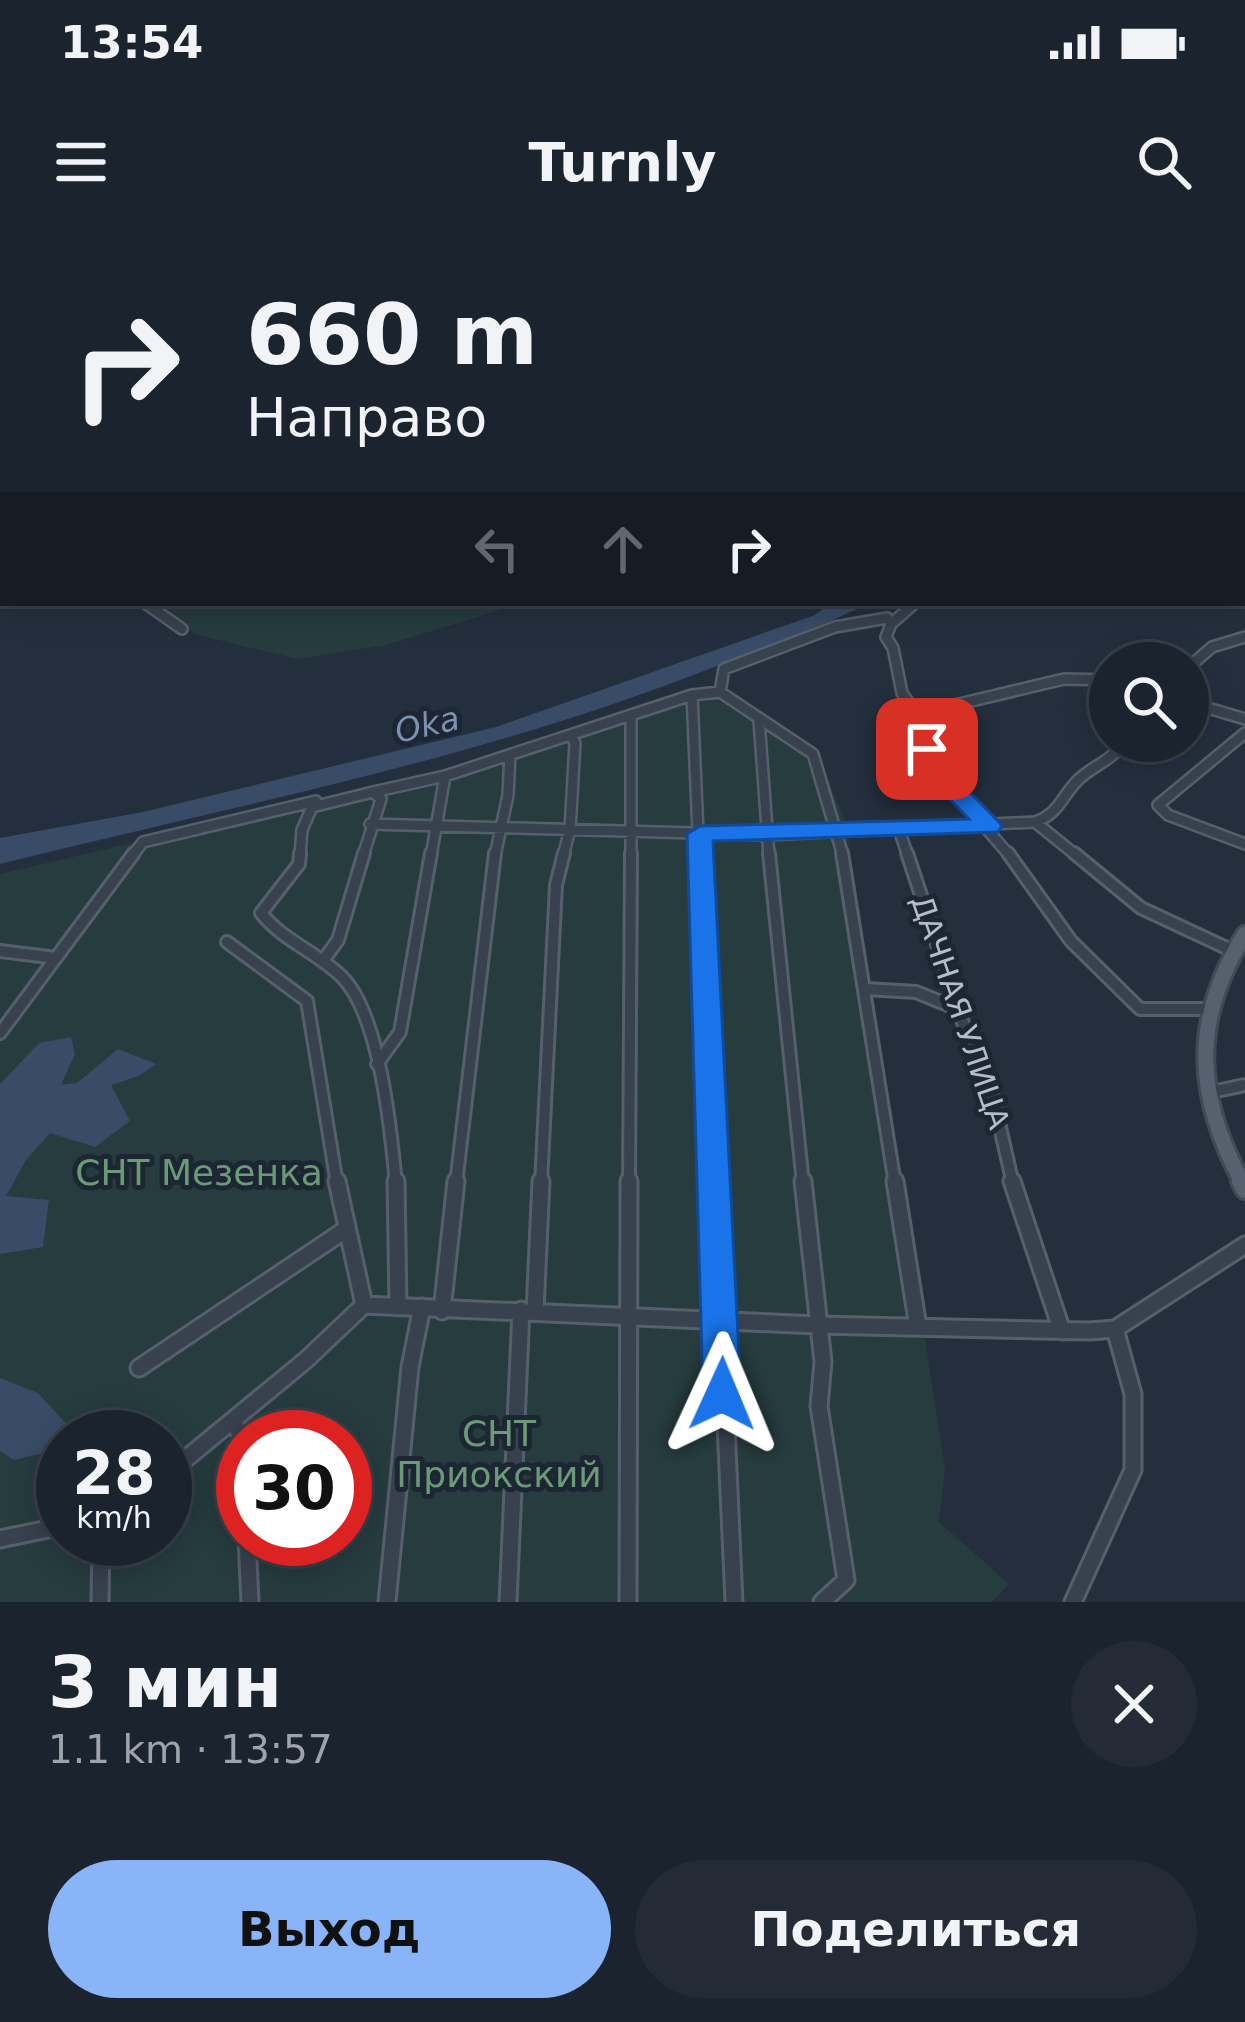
<!DOCTYPE html>
<html lang="ru">
<head>
<meta charset="utf-8">
<style>
	body { margin:0; font-family:"DejaVu Sans",sans-serif; background:#242b36; color:#f1f3f6; height:100vh; display:flex; flex-direction:column; font-size:45px; white-space:nowrap }
	* { box-sizing:border-box; margin:0 }
	p { font-size:39px; color:#a0a4aa }
	.icon { flex:none; width:66px; height:66px; fill:none; stroke:currentColor; stroke-width:2; stroke-linecap:round; stroke-linejoin:round }
	.map { position:relative; height:1362px; overflow:hidden }
	.drawer { display:flex; flex-direction:column; background:#1b232e; flex:1 }
	.drawer>* { flex:none }
	.top-card { position:absolute; left:0px; top:0px; width:1245px; height:366px; box-shadow:0 6px 30px #0003,0 0 0 3px #39404a; background:#1b232e; color:#f1f3f6; overflow:hidden }
	.fabs { position:absolute; left:1089px; top:402px; display:grid; gap:24px }
	.fabs a { display:grid; place-items:center; width:120px; height:120px; border-radius:50%; background:#1b232e; box-shadow:0 6px 30px #0003,0 0 0 3px #39404a; font-size:60px }
	.speed { position:absolute; left:36px; top:1170px; display:flex; gap:24px; font-size:60px; font-weight:700; text-align:center }
	.speed>* { display:grid; place-content:center; width:156px; height:156px; border-radius:50%; background:#1b232e; box-shadow:0 6px 30px #0003,0 0 0 3px #39404a; line-height:1 }
	.speed small { font-size:30px; font-weight:400 }
	.speed .limit { border:18px solid #d22; background:#fff; color:#111 }
	.pin { position:absolute; display:grid; place-items:center; width:102px; height:102px; color:#fff; margin:-51px; border-radius:24px; box-shadow:0 6px 18px #0006 }
	.me { position:absolute; width:132px; margin:-66px; rotate:1deg; stroke-linejoin:round; filter:drop-shadow(0 0 9px #0008) }
	.turn { display:flex; align-items:center; gap:42px; height:252px; padding:0 48px; font-size:54px }
	.turn .icon { width:156px; height:156px; stroke-width:2.5 }
	.turn b { display:block; font-size:84px; line-height:102px }
	.lanes { display:flex; align-items:center; height:114px; padding:0 48px; background:#0003; justify-content:center; gap:60px; direction:ltr }
	.lanes .off { opacity:.35 }
	.round { display:grid; place-items:center; flex:none; width:126px; height:126px; border-radius:63px; background:#242b36 }
	.overview { display:flex; align-items:center; justify-content:space-between; height:204px; padding:0 48px }
	h1 { font-size:72px; font-weight:700; line-height:90px }
	.primary-button { display:flex; gap:24px; margin-top:auto; padding:24px 48px }
	.primary-button a { flex:1; height:138px; border-radius:72px; background:#8ab4f8; color:#111; font-size:48px; font-weight:700; line-height:138px; text-align:center }
	.primary-button a+a { background:#242b36; color:#f1f3f6 }
	.status { display:flex; justify-content:space-between; align-items:center; height:84px; padding:0 60px; background:#1b232e; direction:ltr }
	.status svg { height:33px; fill:currentColor }
	header { display:flex; justify-content:space-between; align-items:center; height:156px; padding:0 48px; background:#1b232e; font-size:54px; font-weight:700 }
	.map>svg:first-child { display:block }
	.green { fill:#263c3f; fill-rule:evenodd }
	.water { fill:#394c67 }
	.lines { fill:none; stroke-linecap:round; stroke-linejoin:round }
	.minor-far3-casing { stroke:#565f6c; stroke-width:9 }
	.minor-far2-casing { stroke:#565f6c; stroke-width:14 }
	.minor-far1-casing { stroke:#565f6c; stroke-width:16 }
	.minor-casing { stroke:#565f6c; stroke-width:21 }
	.major-far2-casing { stroke:#414a57; stroke-width:10 }
	.major-far1-casing { stroke:#414a57; stroke-width:21 }
	.major-casing { stroke:#414a57; stroke-width:24 }
	.minor-far3 { stroke:#38414e; stroke-width:6 }
	.minor-far2 { stroke:#38414e; stroke-width:9 }
	.minor-far1 { stroke:#38414e; stroke-width:10 }
	.minor { stroke:#38414e; stroke-width:15 }
	.major-far2 { stroke:#56606e; stroke-width:8 }
	.major-far1 { stroke:#56606e; stroke-width:15 }
	.major { stroke:#56606e; stroke-width:18 }
	.route { fill:#1a73e8; stroke:#114b97; stroke-width:3 }
	.labels { text-anchor:middle; stroke-width:10; stroke-linejoin:round; paint-order:stroke }
	.street-label { font-size:30px; fill:#b4bcc9; stroke:#1d2633 }
	.water-label { font-size:33px; font-style:italic; fill:#7c92b1; stroke:#1d2633 }
	.near-park-label { font-size:36px; fill:#6b9a76; stroke:#1d2633 }
</style>
</head>
<body>
<div class="status"><b>13:54</b><svg viewBox="0 0 49 12"><path d="M0 12V9h3v3zM5 12V6h3v6zM10 12V3h3v9zM15 12V0h3v12zM26 1h20v11H26zM47 4h2v5h-2z"/></svg></div>
<header><svg class="icon" aria-label="menu" viewBox="0 0 24 24"><path d="M4 6h16M4 12h16M4 18h16"/></svg>Turnly<svg class="icon" aria-label="search" viewBox="0 0 24 24"><circle cx="10" cy="10" r="6"/><path d="M15 15l6 6"/></svg></header>
<div class="map">
<svg width="1245" height="1362" viewBox="0 0 1245 1362">
	<rect width="100%" height="100%" fill="#242f3e"/>
	<path class="green" d="M153,363H523L386,405L298,419L198,395Z
		M709,448L817,513L846,583L945,1229L939,1282L1009,1344L992,1362H0V634L230,580L363,559ZM63,1197H165V1299H63ZM243,1197H345V1299H243Z"/>
	<path class="water" d="M830,363H868C827,385 784,399 741,416C502,515 250,562 0,624V598L143,572L496,487L815,375Z
		M71,797L75,814L61,845L77,843L118,809L156,824L139,836L111,845L130,881L95,907L50,893L26,920L6,956L49,960L43,1007L0,1014V844L39,803Z
		M0,1138L38,1153L70,1188L47,1212L14,1220L0,1211Z"/>
	<g class="lines">
		<g class="minor-far3-casing">
			<path id="minor-far3" d="M755,2L940,3
				M964,3L1043,0"/>
		</g>
		<g class="minor-far2-casing">
			<path id="minor-far2" d="M145,363L182,389
				M891,384L915,363
				M1188,428L1212,407L1245,397
				M692,455L699,616
				M1188,462L1245,479
				M917,474L1064,439L1110,440
				M759,480L769,616
				M1245,493L1158,565L1168,575L1245,604
				M1035,582L1077,616
				M370,584L766,595L1035,582C1059,574 1061,557 1078,540C1093,525 1113,521 1124,501
				M899,590L908,616
				M132,616L143,602L316,561
				M300,616L302,590L312,567L373,552
				M363,616L381,559L373,552L445,536L692,455L720,452
				M431,616L445,536
				M495,616L508,555L510,515
				M563,616L570,590L575,503L571,496
				M631,616V478
				M843,616L813,514L720,452L724,429L835,387L887,378L891,384L886,397L893,408L902,453L917,474L942,537L1010,616"/>
		</g>
		<g class="minor-far1-casing">
			<path id="minor-far1" d="M300,613L299,624L261,673C283,701 317,712 342,737C380,775 391,891 396,944
				M699,613L715,944
				M769,613L803,944
				M842,613L895,944
				M907,613L972,810L991,848L1013,944
				M1008,613L1071,701L1140,769H1208
				M1074,613L1141,668L1233,711
				M227,702L307,761L337,944
				M0,711L56,718
				M325,718L338,700L364,613
				M866,749L916,752L958,769
				M0,793L134,613
				M377,824L400,792L431,613
				M1207,853L1245,845
				M456,944L495,613
				M541,944L556,645L564,613
				M629,944L631,613"/>
		</g>
		<g class="minor-casing">
			<path id="minor" d="M337,941L364,1065
				M396,941L398,1067
				M715,941L734,1362
				M803,941L823,1122L819,1166L846,1340L822,1362
				M895,941L918,1087
				M1012,941L1062,1091
				M442,1071L456,941
				M535,1071L541,941
				M139,1128L345,990
				M232,1181L242,1196L243,1224
				M165,1236L306,1120L364,1065L818,1085L1089,1091L1115,1089L1245,1005
				M0,1299L63,1286
				M247,1299L250,1362
				M100,1362L101,1299
				M387,1362L410,1127L422,1067
				M508,1362L521,1070
				M628,1362L629,941
				M1073,1362L1133,1230V1154L1115,1089"/>
		</g>
		<g class="major-far2-casing">
			<path id="major-far2" d="M1240,0L1245,4"/>
		</g>
		<g class="major-far1-casing">
			<path id="major-far1" d="M1243,944C1195,856 1191,780 1245,694"/>
		</g>
		<g class="major-casing">
			<path id="major" d="M1241,941L1245,949"/>
		</g>
		<use href="#minor-far3" class="minor-far3"/>
		<use href="#minor-far2" class="minor-far2"/>
		<use href="#minor-far1" class="minor-far1"/>
		<use href="#minor" class="minor"/>
		<use href="#major-far2" class="major-far2"/>
		<use href="#major-far1" class="major-far1"/>
		<use href="#major" class="major"/>
	</g>
	<path class="route" d="M927,502L936,504L952,534L998,581L1002,586L998,592L713,601L741,1154L735,1165L722,1169L708,1165L703,1154L687,594L700,586L969,579L933,542L916,509Z"/>
	<g class="labels">
		<g class="street-label">
			<text transform="translate(960 772) rotate(71)" y="10">ДАЧНАЯ УЛИЦА</text>
		</g>
		<g class="water-label">
			<text transform="translate(427 484) rotate(-13)" y="12">Oka</text>
		</g>
		<g class="near-park-label">
			<text x="199" y="945">СНТ Мезенка</text>
			<text x="499" y="1206">СНТ<tspan x="499" dy="41">Приокский</tspan></text>
		</g>
	</g>
</svg>
<div class="fabs">
<a><svg class="icon" aria-label="search" viewBox="0 0 24 24"><circle cx="10" cy="10" r="6"/><path d="M15 15l6 6"/></svg></a>
</div>
<div class="speed"><div>28<small>km/h</small></div><div class="limit">30</div></div>
<div class="pin" style="left:927px;top:509px;background:#d93025"><svg class="icon" aria-label="arrive" viewBox="0 0 24 24"><path d="M6 21V4h12l-3 4 3 4H6"/></svg></div>
<svg class="me" style="left:722px;top:1154px" viewBox="-20 -20 40 40"><path d="M0-17L14 15 0 8-14 15z" fill="#1a73e8" stroke="#fff" stroke-width="4"/></svg>
<div class="top-card">
<div class="turn"><svg class="icon" aria-label="right" viewBox="0 0 24 24"><path d="M7 20v-9h11M14 6l5 5-5 5"/></svg><div><b>660 m</b>Направо</div></div>
<div class="lanes"><svg class="icon off" aria-label="left" viewBox="0 0 24 24"><path d="M17 20v-9H6M10 6l-5 5 5 5"/></svg><svg class="icon off" aria-label="ahead" viewBox="0 0 24 24"><path d="M12 20V5M6 11l6-6 6 6"/></svg><svg class="icon" aria-label="right" viewBox="0 0 24 24"><path d="M7 20v-9h11M14 6l5 5-5 5"/></svg></div>
</div>
</div>
<section class="drawer">
<div class="overview"><div><h1>3 мин</h1><p>1.1 km · 13:57</p></div><a class="round"><svg class="icon" aria-label="close" viewBox="0 0 24 24"><path d="M6 6l12 12M18 6L6 18"/></svg></a></div>
<div class="primary-button"><a>Выход</a><a>Поделиться</a></div>
</section>
</body>
</html>
